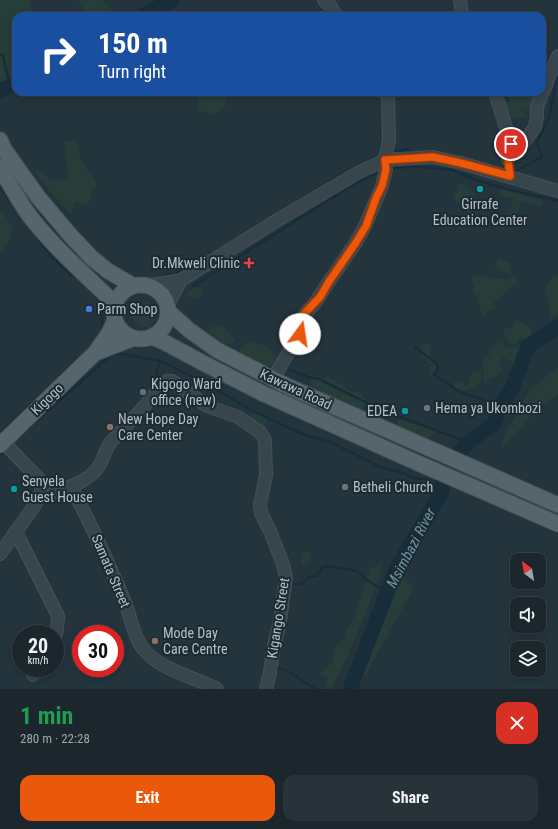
<!DOCTYPE html>
<html lang="en">
<head>
<meta charset="utf-8">
<style>
	body { margin:0; font-family:"Roboto Condensed",sans-serif; background:#283339; color:#f1f3f6; height:100vh; display:flex; flex-direction:column; font-size:15px; white-space:nowrap }
	* { box-sizing:border-box; margin:0 }
	p { font-size:13px; color:#a0a5aa }
	.icon { flex:none; width:22px; height:22px; fill:none; stroke:currentColor; stroke-width:2; stroke-linecap:round; stroke-linejoin:round }
	.map { position:relative; height:689px; overflow:hidden }
	.side { display:flex; flex-direction:column; background:#1b272d; flex:1 }
	.side>* { flex:none }
	.guide { position:absolute; left:12px; top:12px; width:534px; height:84px; border-radius:12px; box-shadow:0 2px 6px #0003,0 0 0 1px #394449; background:#1a4fa0; color:#fff; overflow:hidden }
	.needle { width:26px; rotate:329deg }
	.controls { position:absolute; left:510px; top:553px; display:grid; gap:8px }
	.controls a { display:grid; place-items:center; width:36px; height:36px; border-radius:8px; background:#1b272d; box-shadow:0 2px 6px #0003,0 0 0 1px #394449; font-size:20px }
	.speed { position:absolute; left:12px; top:625px; display:flex; gap:8px; font-size:20px; font-weight:700; text-align:center }
	.speed>* { display:grid; place-content:center; width:52px; height:52px; border-radius:50%; background:#1b272d; box-shadow:0 2px 6px #0003,0 0 0 1px #394449; line-height:1 }
	.speed small { font-size:10px; font-weight:400 }
	.speed .limit { border:6px solid #d22; background:#fff; color:#111 }
	.pin { position:absolute; display:grid; place-items:center; width:34px; height:34px; color:#fff; margin:-17px; border:2px solid #fff; border-radius:50%; box-shadow:0 1px 4px #0007 }
	.me { position:absolute; width:44px; margin:-22px; rotate:14deg; stroke-linejoin:round; filter:drop-shadow(0 0 3px #0008) }
	.turn { display:flex; align-items:center; gap:14px; height:84px; padding:0 20px; font-size:18px }
	.turn .icon { width:52px; height:52px; stroke-width:2.5 }
	.turn b { display:block; font-size:28px; line-height:34px }
	.round { display:grid; place-items:center; flex:none; width:42px; height:42px; border-radius:12px; background:#283339 }
	.headline { display:flex; align-items:center; justify-content:space-between; height:68px; padding:0 20px }
	h1 { font-size:24px; font-weight:700; line-height:30px; color:#1e9e55 }
	.cta { display:flex; gap:8px; margin-top:auto; padding:8px 20px }
	.cta a { flex:1; height:46px; border-radius:12px; background:#ea580c; color:#fff; font-size:16px; font-weight:700; line-height:46px; text-align:center }
	.cta a+a { background:#283339; color:#f1f3f6 }
	.map>svg:first-child { display:block }
	.green { fill:#263d3a }
	.lines { fill:none; stroke-linecap:round; stroke-linejoin:round }
	.stream { stroke:#172e3a; stroke-width:2.5 }
	.river { stroke:#172e3a; stroke-width:15 }
	.minor-casing { stroke:#445158; stroke-width:14 }
	.major-casing { stroke:#445158; stroke-width:17 }
	.minor { stroke:#38454c; stroke-width:12 }
	.major { stroke:#56656c; stroke-width:15 }
	.route-casing { stroke:#983908; stroke-width:10 }
	.route { stroke:#ea580c; stroke-width:7 }
	.culture-dot { fill:#0f9aa8; stroke:#1d2a31; stroke-width:1.5 }
	.health-dot { fill:#e0444e; stroke:#1d2a31; stroke-width:1.5 }
	.shop-dot { fill:#3f7fe0; stroke:#1d2a31; stroke-width:1.5 }
	.service-dot { fill:#5c6f8a; stroke:#1d2a31; stroke-width:1.5 }
	.worship-dot { fill:#6b7280; stroke:#1d2a31; stroke-width:1.5 }
	.education-dot { fill:#8d6e63; stroke:#1d2a31; stroke-width:1.5 }
	.labels { text-anchor:middle; stroke-width:4; stroke-linejoin:round; paint-order:stroke }
	.poi-label { font-size:14px; fill:#b3c0c8; stroke:#1d2a31; text-anchor:start }
	.street-label { font-size:14px; fill:#b3c0c8; stroke:#1d2a31 }
	.water-label { font-size:15px; font-style:italic; fill:#6d93a6; stroke:#1d2a31 }
</style>
</head>
<body>
<div class="map">
<svg width="558" height="689" viewBox="0 0 558 689">
	<rect width="100%" height="100%" fill="#24343c"/>
	<path class="green" d="M0,0H29L34,16H16V81L0,89Z
		M77,0H101L118,16H89Z
		M197,92H228L225,108C217,115 208,114 199,110Z
		M511,92H528V94L522,97L533,98L543,95L548,101L540,121L520,107L528,117L506,118L504,101L510,102L509,96L518,97L514,96Z
		M64,141H76L81,160L97,184L91,193V199L87,205L74,202L72,214C57,202 46,186 35,171L36,169L53,180L68,178Z
		M463,183C473,188 477,199 481,209L474,217L466,211L464,203L456,201L454,197V193L458,190L459,185Z
		M500,187L544,202L540,206L521,201L515,222L506,218L514,198L500,197Z
		M0,208L13,228C11,238 9,246 0,252Z
		M500,259L511,264V275L493,266Z
		M475,274C490,279 501,281 516,276L518,279L516,285L507,288L508,291L493,303L497,307L492,310L490,309L483,317L479,306V298L477,297V295L473,293L474,286L472,283L471,279Z
		M554,275H558V314L551,317L545,290Z
		M196,287L200,288L202,293L196,299L187,296L189,291Z
		M147,301L155,310L156,318L150,328L139,326L131,317L133,308Z
		M515,320L531,327V334L527,339L520,338L516,345L509,343L504,335L505,328L511,329Z
		M223,325L233,337L235,341L226,345L208,332L211,327Z
		M254,341C257,344 260,343 263,345C268,347 272,352 275,357L281,356L276,374L270,366L262,365L238,355L246,342Z
		M498,341L508,349L528,344L515,364L503,357L498,365L503,369L496,377L484,382L483,360L484,357L489,356L490,348H494Z
		M422,344H430L431,357L439,363L432,377L430,375L432,372L430,369V366H434L433,363L429,364L425,357L421,356L419,350Z
		M558,367V394L540,406L503,448L501,442L530,390Z
		M474,371L482,372L481,382L465,391L454,389L455,382L462,381L465,386L468,385L469,379Z
		M311,375L325,380L326,376L341,384L352,393L358,391L368,402L356,413L325,398L318,390L317,391L311,387Z
		M253,411L269,419L263,427L251,419Z
		M399,417L422,424L434,430V433L425,440L417,437L421,426L414,436L397,428Z
		M302,551L310,552L311,561H307V566L301,565Z
		M382,564L379,580L347,657L331,689H324L328,677L318,674L332,663L336,646L345,638L347,630L354,617L370,568Z
		M402,573L414,588L365,676L362,663L378,599Z"/>
	<g class="lines">
		<path class="stream" d="M0,55H3C4,66 8,75 11,85
			M390,152L409,149
			M389,169L415,166L452,170L476,180L510,190L558,201
			M514,172L542,157L537,142L549,118L558,72
			M0,185L7,197L51,256L70,274L78,277
			M298,201L350,169L381,155
			M166,275H173L192,266
			M193,286L354,184L382,171
			M101,300L103,331
			M415,347L437,364L438,369L434,374L458,391L501,406
			M290,370L308,377L319,379L383,411L468,442
			M159,381L156,373L161,361
			M20,414L42,394
			M24,432L110,356L114,354H123L161,361L208,385L253,411L287,427L305,435L330,442L380,467L403,473L415,479H426L442,492
			M0,433L19,415
			M0,455L5,451
			M290,584H301L309,577L317,576L321,571L322,568L325,566L357,571L367,580L378,587L388,590
			M275,668L286,670L315,689"/>
		<path class="river" d="M142,16L172,0
			M0,91L16,83
			M350,689L396,569L442,492V481L457,455L468,442L494,424L501,406L512,389L528,346L558,327"/>
		<g class="minor-casing">
			<path id="minor" d="M324,0L331,7L336,16
				M460,0L462,16
				M495,92L511,144L508,159
				M508,159L525,141L535,127L537,116V106L558,56
				M146,285L160,284L181,280L281,218L359,172L385,160L433,157L461,163L558,191
				M168,305L181,280
				M273,379L300,333L305,314L315,303L330,280L355,244L365,226L382,186L386,170L385,160L389,140L388,98L386,92
				M71,487C91,523 108,562 124,600C132,618 133,641 149,655C168,672 194,677 217,689
				M41,496C59,491 89,483 99,466C103,459 105,451 110,443L143,408L163,383L167,381H172L207,406L238,417L260,432L265,440L266,475L260,505L261,513L270,531L283,564L286,577L280,621L273,650L270,672L266,689
				M16,532L58,616L57,629L55,637
				M0,554L35,505L42,490L39,479L3,442
				M33,675L38,668"/>
		</g>
		<g class="major-casing">
			<path id="major" d="M0,140L4,149L38,197L71,236L92,258L108,271L134,286
				M0,167C9,183 18,200 29,215C54,248 86,275 115,304
				M114 312a27 27 0 1 1 54 0a27 27 0 1 1-54 0Z
				M169,312L189,330L217,350L285,385L558,505
				M152,337L164,342L205,364L264,394L420,464L558,524
				M95,353L134,338
				M0,445L95,353L109,333L115,320"/>
		</g>
		<use href="#minor" class="minor"/>
		<use href="#major" class="major"/>
	</g>
	<g class="lines">
		<g class="route-casing">
			<path id="route" d="M300,334L304,314L320,297L330,280L355,244L366,226L376,198L382,186L386,170L385,160L433,157L461,163L510,176L508,159L511,144"/>
		</g>
		<use href="#route" class="route"/>
	</g>
	<g class="culture-dot">
		<circle cx="480" cy="189" r="4"/>
		<circle cx="405" cy="411" r="4"/>
		<circle cx="14" cy="489" r="4"/>
	</g>
	<path class="health-dot" d="M247 257h4v4h4v4h-4v4h-4v-4h-4v-4h4z"/>
	<circle class="shop-dot" cx="89" cy="309" r="4"/>
	<circle class="service-dot" cx="143" cy="392" r="4"/>
	<g class="worship-dot">
		<circle cx="427" cy="408" r="4"/>
		<circle cx="345" cy="487" r="4"/>
	</g>
	<g class="education-dot">
		<circle cx="110" cy="427" r="4"/>
		<circle cx="155" cy="641" r="4"/>
	</g>
	<g class="labels">
		<g class="poi-label">
			<text x="480" y="209" text-anchor="middle">Girrafe<tspan x="480" dy="16">Education Center</tspan></text>
			<text x="240" y="268" text-anchor="end">Dr.Mkweli Clinic</text>
			<text x="97" y="314">Parm Shop</text>
			<text x="151" y="389">Kigogo Ward<tspan x="151" dy="16">office (new)</tspan></text>
			<text x="435" y="413">Hema ya Ukombozi</text>
			<text x="397" y="416" text-anchor="end">EDEA</text>
			<text x="118" y="424">New Hope Day<tspan x="118" dy="16">Care Center</tspan></text>
			<text x="22" y="486">Senyela<tspan x="22" dy="16">Guest House</tspan></text>
			<text x="353" y="492">Betheli Church</text>
			<text x="163" y="638">Mode Day<tspan x="163" dy="16">Care Centre</tspan></text>
		</g>
		<g class="street-label">
			<text transform="translate(296 389) rotate(25)" y="5">Kawawa Road</text>
			<text transform="translate(47 399) rotate(-44)" y="5">Kigogo</text>
			<text transform="translate(111 571) rotate(67)" y="5">Samata Street</text>
			<text transform="translate(278 618) rotate(-81)" y="5">Kigango Street</text>
		</g>
		<g class="water-label">
			<text transform="translate(411 548) rotate(-62)" y="5">Msimbazi River</text>
		</g>
	</g>
</svg>
<div class="controls">
<a><svg class="needle" viewBox="-14 -14 28 28"><path d="M0-13l5 13h-10z" fill="#e53935"/><path d="M0 13l5-13h-10z" fill="#a0a5aa"/></svg></a>
<a><svg class="icon" aria-label="sound" viewBox="0 0 24 24"><path d="M4 9h4l5-4v14l-5-4H4zM17 9q2 3 0 6"/></svg></a>
<a><svg class="icon" aria-label="layers" viewBox="0 0 24 24"><path d="M12 4l9 5-9 5-9-5zM3 14l9 5 9-5"/></svg></a>
</div>
<div class="speed"><div>20<small>km/h</small></div><div class="limit">30</div></div>
<div class="pin" style="left:511px;top:144px;background:#d93025"><svg class="icon" aria-label="arrive" viewBox="0 0 24 24"><path d="M6 21V4h12l-3 4 3 4H6"/></svg></div>
<svg class="me" style="left:300px;top:334px" viewBox="-20 -20 40 40"><circle r="19" fill="#fff"/><path d="M0-13L10 11 0 6-10 11z" fill="#ea580c"/></svg>
<div class="guide">
<div class="turn"><svg class="icon" aria-label="right" viewBox="0 0 24 24"><path d="M7 20v-9h11M14 6l5 5-5 5"/></svg><div><b>150 m</b>Turn right</div></div>
</div>
</div>
<section class="side">
<div class="headline"><div><h1>1 min</h1><p>280 m · 22:28</p></div><a class="round" style="background:#d93025;color:#fff"><svg class="icon" aria-label="close" viewBox="0 0 24 24"><path d="M6 6l12 12M18 6L6 18"/></svg></a></div>
<div class="cta"><a>Exit</a><a>Share</a></div>
</section>
</body>
</html>
